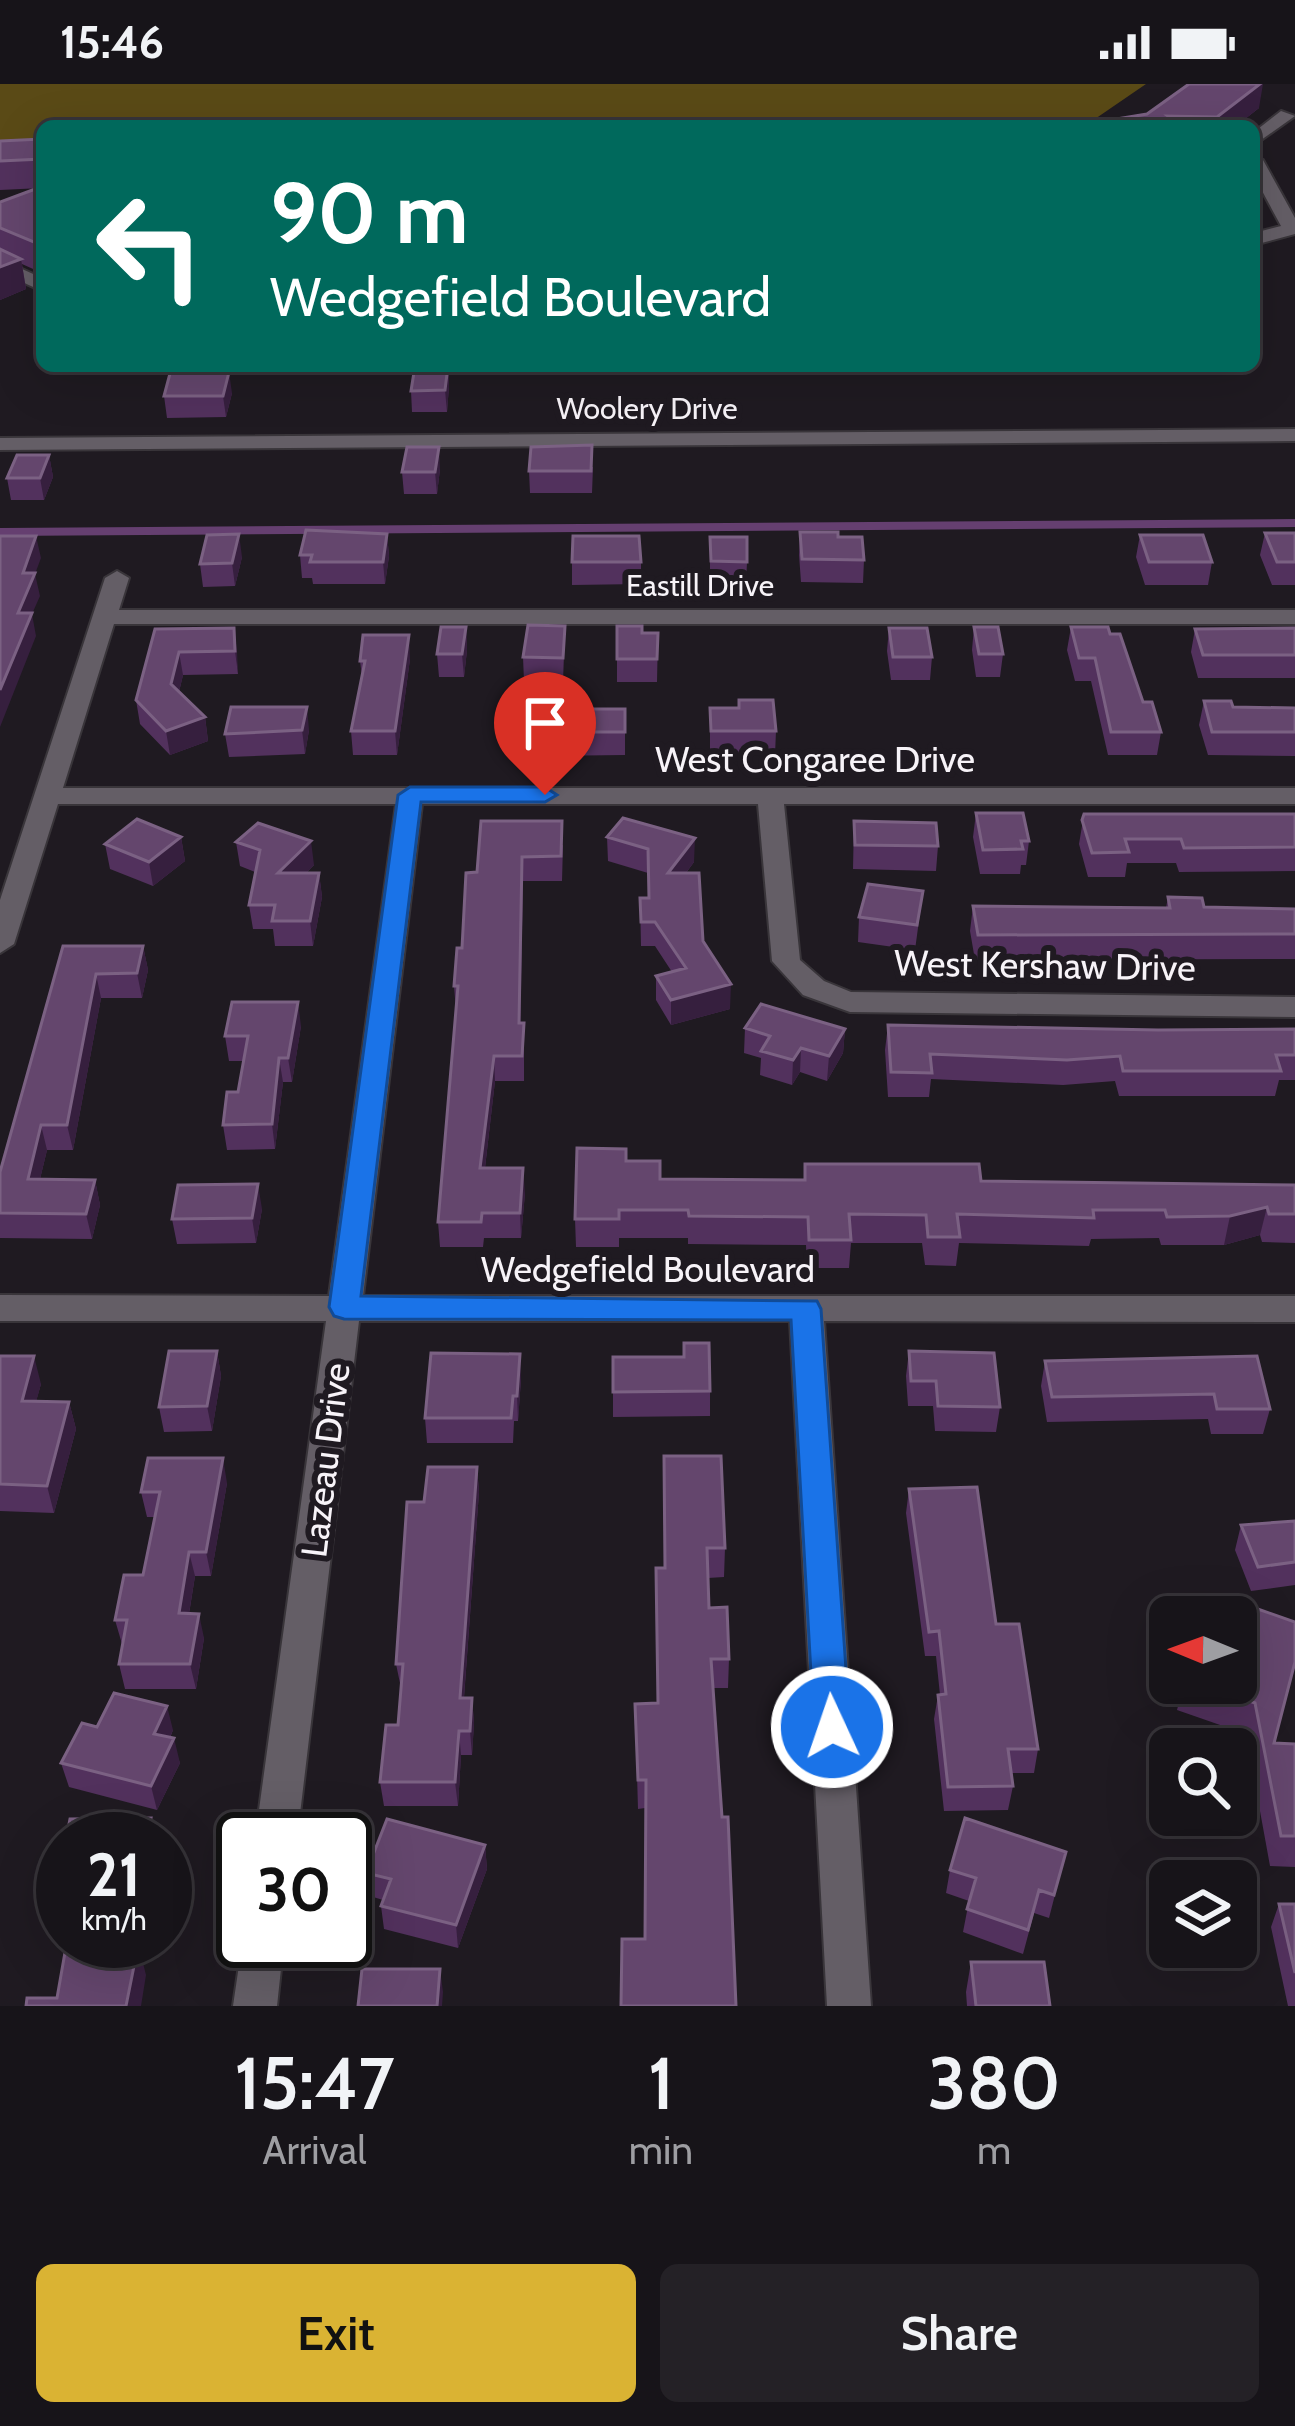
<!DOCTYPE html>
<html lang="en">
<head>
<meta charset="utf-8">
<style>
	body { margin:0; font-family:Cabin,sans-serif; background:#242126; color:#f1f3f6; height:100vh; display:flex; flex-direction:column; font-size:45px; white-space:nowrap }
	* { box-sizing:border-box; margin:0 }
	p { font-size:39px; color:#9e9ea2 }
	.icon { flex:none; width:66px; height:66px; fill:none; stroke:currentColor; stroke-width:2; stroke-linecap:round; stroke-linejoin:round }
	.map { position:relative; height:1922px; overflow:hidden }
	.drawer { display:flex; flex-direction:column; background:#171419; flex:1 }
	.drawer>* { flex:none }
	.hud { position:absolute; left:36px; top:36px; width:1224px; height:252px; border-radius:18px; box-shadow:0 12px 48px #0002,0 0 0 3px #363338; background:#00695c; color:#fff; overflow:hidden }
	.needle { width:78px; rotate:271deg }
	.controls { position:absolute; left:1149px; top:1512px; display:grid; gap:24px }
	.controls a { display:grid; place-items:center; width:108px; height:108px; border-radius:18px; background:#171419; box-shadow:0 12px 48px #0002,0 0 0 3px #363338; font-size:60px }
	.speed { position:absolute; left:36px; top:1728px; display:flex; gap:24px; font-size:60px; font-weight:700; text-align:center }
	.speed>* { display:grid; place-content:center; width:156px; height:156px; border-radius:50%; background:#171419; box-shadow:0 12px 48px #0002,0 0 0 3px #363338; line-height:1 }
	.speed small { font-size:30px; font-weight:400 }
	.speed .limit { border:6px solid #111; border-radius:18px; background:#fff; color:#111 }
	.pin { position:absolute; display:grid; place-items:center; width:102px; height:102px; color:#fff; margin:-123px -51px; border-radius:50% 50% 50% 0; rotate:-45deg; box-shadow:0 0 12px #0007 }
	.pin .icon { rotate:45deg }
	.me { position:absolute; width:132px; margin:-66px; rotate:357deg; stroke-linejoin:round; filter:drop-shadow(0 0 9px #0008) }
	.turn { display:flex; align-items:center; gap:42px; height:252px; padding:0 36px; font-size:54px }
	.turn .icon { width:156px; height:156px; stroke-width:2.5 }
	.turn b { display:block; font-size:84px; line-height:102px }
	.eta { display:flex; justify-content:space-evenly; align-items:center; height:204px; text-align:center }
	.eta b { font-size:72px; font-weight:600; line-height:84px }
	.button { display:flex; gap:24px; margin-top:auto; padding:24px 36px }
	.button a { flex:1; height:138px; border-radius:18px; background:#dab333; color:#111; font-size:48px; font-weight:600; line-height:138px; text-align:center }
	.button a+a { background:#242126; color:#f1f3f6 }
	.status { display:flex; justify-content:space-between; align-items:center; height:84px; padding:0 60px; background:#171419; direction:ltr }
	.status svg { height:33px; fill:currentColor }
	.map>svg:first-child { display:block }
	.forest { fill:#5a4a16 }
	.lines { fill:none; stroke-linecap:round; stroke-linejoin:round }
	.stream { stroke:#653f70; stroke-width:8 }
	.minor-casing { stroke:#39353a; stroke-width:4 }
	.minor { fill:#645e66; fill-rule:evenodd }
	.wall { fill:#52315d }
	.shaded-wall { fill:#361f3e }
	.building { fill:#64466d; stroke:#7b6183; stroke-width:3 }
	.route { fill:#1a73e8; stroke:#114b97; stroke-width:3 }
	.labels { text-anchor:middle; stroke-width:12; stroke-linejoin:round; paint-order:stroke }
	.far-street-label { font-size:30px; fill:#f7f3f8; stroke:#1f1a21 }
	.street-label { font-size:36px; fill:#f7f3f8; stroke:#1f1a21 }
</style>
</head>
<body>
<div class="status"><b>15:46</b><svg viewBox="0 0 49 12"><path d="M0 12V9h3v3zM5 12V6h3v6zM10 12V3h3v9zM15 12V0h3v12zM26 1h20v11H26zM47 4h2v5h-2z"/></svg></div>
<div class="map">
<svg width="1295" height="1922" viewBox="0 0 1295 1922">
	<rect width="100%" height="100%" fill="#1f1a21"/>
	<path class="forest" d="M0,0H1146L1092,37L1071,42H42V58L0,60Z"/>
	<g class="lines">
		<path class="stream" d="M0,448L1295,439"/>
		<g class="minor-casing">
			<path id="minor" d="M1281,27L1295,32L1254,61V48Z
				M1254,71L1263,76L1295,134V150L1254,161V149L1281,142L1254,92Z
				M0,175L42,194V207L0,188Z
				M1295,345V357L0,366V354Z
				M117,487L129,494L119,526H1295V540H114L63,704H1295V720H784L800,876L824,897L851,908L1295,913V933L850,928L803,911L772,877L758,720H422L363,1212H1295V1238L824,1237L871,1922H827L790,1237H359L297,1755H255L326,1237H0V1211L329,1212L396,720H58L14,860L0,869V816L105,494Z
				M243,1854L284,1857L277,1922H233Z"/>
		</g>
		<use href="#minor" class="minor"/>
	</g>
	<path class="wall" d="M1259,24L1236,42H1074Z
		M42,55V104L0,106V57Z
		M42,106V189L22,180L26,205L0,216V118Z
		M448,282L449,302L447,328H412L411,307Z
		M232,309L226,333L167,334L164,312Z
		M49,371L53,393L44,416H11L7,394Z
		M593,383L592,409H530L529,387Z
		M440,385L437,410H404L402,388Z
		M800,448L838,453L864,476L863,499L801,498L799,471Z
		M1265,449H1295V501H1272L1260,471Z
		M387,450L389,472L385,500H313L312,494H302L300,471Z
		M1140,451L1212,478L1208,501H1145L1136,473Z
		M710,453L747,478L746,500H710Z
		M242,473L235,502L203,503L200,480Z
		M572,478H641V500L572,501Z
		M565,542L563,598L524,597L523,573Z
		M617,542L642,549H658L657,598H617Z
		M466,543L467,566L464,593H439L437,570Z
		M974,543L1003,570L1000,593H976L972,566Z
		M1071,543L1110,550L1143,618L1161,648L1157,671H1108L1091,597H1075L1067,566Z
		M234,544L238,590L183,591L179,608L205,633L208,657L170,671L140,640L136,616L155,545Z
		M889,544L932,573L930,596H891L887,567Z
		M1295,544V594H1198L1191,568L1195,545Z
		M410,575L397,671H353L351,647L362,592L360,577Z
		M1204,617L1233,623L1295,624V672L1208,671L1199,641Z
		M710,624L776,647L775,671H710Z
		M570,625H625V671L544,672L543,648Z
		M309,646L305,670L229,673L225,650Z
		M976,729L1029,757L1026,781H1021L1020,790H980L973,753Z
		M1084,730H1295V787L1179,788L1176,779H1127L1125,793H1088L1079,760Z
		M854,737L938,762L936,787L853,785Z
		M181,753L185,777L153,802L110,785L105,760Z
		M607,753L694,778L686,789L703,857L730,925L671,941L656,916V892L672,888L655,862H641L640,814H648V789L608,777Z
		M236,758L314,781L306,789H319L322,813L313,862H275L273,845H253L249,821L255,788L240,782Z
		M563,761L562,797H523L520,939H524V997H495L485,1084L525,1109L521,1154H484L483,1163H440L438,1138L456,927L454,902L477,788Z
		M923,807L915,866L858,858L859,833Z
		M1168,813L1204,823L1295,825V875L975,876L970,847L973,822L1166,824Z
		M63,862H143L148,886L142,914H101L73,1066H47L40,1095L95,1096L100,1121L92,1155L0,1154V1088Z
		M888,941L1158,946L1295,945V996H1279L1275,1012H1119L1115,997L1063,1001L931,995L929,1013H888L885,966Z
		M301,942L292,998H283L275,1065L227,1066L223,1041L238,1008L244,977H229L225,952Z
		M745,944L845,945L843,969L827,997L800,988L792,1001L760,991L761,974L744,969Z
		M626,1077L660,1095L804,1096L805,1080L981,1097L1295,1101V1159L1262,1158L1260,1151L1224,1161H1161L1159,1154L1091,1155L1089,1162L959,1159L956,1182L925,1181L922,1159H851L849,1184H807L806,1161L688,1160V1154H619V1163H576L575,1135Z
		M262,1125L256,1159L177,1160L172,1135Z
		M217,1267L221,1292L212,1347L164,1348L159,1323Z
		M909,1267L1000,1323L996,1348L935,1347L933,1322H908L906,1292Z
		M0,1272L41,1300L36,1317L69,1318L76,1345L54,1429L0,1427Z
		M1257,1272L1270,1325L1263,1350H1211L1208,1335L1047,1338L1041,1302L1045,1277Z
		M613,1273H684L710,1307V1332L613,1333Z
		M521,1295L518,1337H514L513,1359H427L425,1334Z
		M664,1372L725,1464L724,1493L708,1494L709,1524L729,1575L728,1604H713L645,1855V1724L638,1725L635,1620L657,1619L665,1484Z
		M477,1383L479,1408L464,1614H472L474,1639L472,1671H461L458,1722H384L380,1698L398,1641L401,1604L396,1580L424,1418Z
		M227,1399L211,1492H195L189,1530L204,1554L196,1605H125L119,1580L122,1560L115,1536L143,1491L155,1433H147L141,1408Z
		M909,1405L996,1540L1038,1665L1034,1689H1011L1013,1702L1008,1726L944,1727L934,1635L938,1611H940L936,1572H925L906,1429Z
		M1295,1437V1501L1251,1507L1235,1466L1241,1441Z
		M1236,1549L1274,1659L1295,1660V1783L1270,1782L1246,1650L1177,1626L1184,1599H1236Z
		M97,1643L173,1646L170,1654L180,1679L157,1726L69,1703L61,1679Z
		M485,1761L487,1785L458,1864L384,1845L381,1822L383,1816L370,1812L366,1789Z
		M1066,1768L1049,1834L1034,1829L1023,1870L963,1848L969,1817L946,1809L950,1786Z
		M1279,1820H1295V1922H1288L1271,1843Z
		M971,1878L1050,1922H967L966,1908Z"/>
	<path class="shaded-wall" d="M1260,0H1263L1259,24L1236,42H1215L1217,33Z
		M21,175L26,205L0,216V183Z
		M448,282L449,302L447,328L445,306Z
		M229,288L232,309L226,333L223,312Z
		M439,363L440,385L437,410L435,388Z
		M49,371L53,393L44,416L40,394Z
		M239,450L242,473L235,502L232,479Z
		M387,450L389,472L385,500L383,478Z
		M36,452L41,474L35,490L40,512L32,530L36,552L0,643V606L23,489Z
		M466,543L467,566L464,593L462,570Z
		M234,544L237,567L238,590L235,567Z
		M409,551L410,575L397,671L395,647Z
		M179,568L183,591L175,624L171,600Z
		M307,623L309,646L305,670L302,646Z
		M205,633L208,657L170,671L166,647Z
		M181,753L185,777L153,802L149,778Z
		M695,754L694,778L668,813V789Z
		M311,757L314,781L281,813L278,789Z
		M522,773L523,797L520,964L519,939Z
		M319,789L322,813L313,862L310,837Z
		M143,862L148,886L142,914L137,889Z
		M96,890L101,914L73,1066L67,1041Z
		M731,900L730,925L671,941V916Z
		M298,918L301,942L292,998L288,974Z
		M845,945L843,969L827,997L829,972Z
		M801,964L800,988L792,1001L793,976Z
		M494,972L495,997L482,1109L480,1084Z
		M279,974L283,998L275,1065L272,1040Z
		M41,1041L47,1066L34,1120L28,1095Z
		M523,1084L525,1109L521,1154L520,1129Z
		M95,1096L100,1121L92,1155L86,1130Z
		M258,1100L262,1125L256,1159L252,1134Z
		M1267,1123L1260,1151L1224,1161L1230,1132Z
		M217,1267L221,1292L212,1347L207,1322Z
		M520,1270L521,1295L518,1337L517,1312Z
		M34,1272L41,1300L29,1344L22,1317Z
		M69,1318L76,1345L54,1429L47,1402Z
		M223,1374L227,1399L211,1492L206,1468Z
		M477,1383L479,1408L462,1639L460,1614Z
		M189,1468L195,1492L185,1554L179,1529Z
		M199,1530L204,1554L196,1605L190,1580Z
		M472,1614L474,1639L472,1671L470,1647Z
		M167,1622L173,1646L160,1674L154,1650Z
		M459,1647L461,1671L458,1722L455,1698Z
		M174,1654L180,1679L157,1726L151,1702Z
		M151,1734L156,1755H147Z
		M485,1761L487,1785L458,1864L456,1841Z
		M131,1857H145L142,1875L146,1891L141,1922H126Z
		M440,1885L443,1908L442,1922H437Z"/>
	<path class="building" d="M1189,0H1260L1217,33L1168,32L1182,42H1074L1147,30Z
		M387,40L681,42H341Z
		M42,55V75L0,77V57Z
		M38,104L42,106L41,167L39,160L0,144V118Z
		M0,165L21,175L0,183Z
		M172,282L229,288L223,312H164Z
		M415,282H448L445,306L411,307Z
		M592,361L591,387H529L531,363Z
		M407,363H439L435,388H402Z
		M17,371H49L40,394H7Z
		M306,446L387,450L383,478H310L312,471H300Z
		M800,448H838V453H862L864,476L802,475Z
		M1265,449H1295V478H1277Z
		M239,450L232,479L200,480L207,451Z
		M1140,451H1203L1212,478H1149Z
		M0,452H36L23,489H35L18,529H32L0,606Z
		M573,452H639L641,478H572Z
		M710,453H747V478L711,477Z
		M528,541L565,542L563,574L523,573Z
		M617,542H642V549H658L657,575H617Z
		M441,543H466L462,570H437Z
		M974,543H998L1003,570H979Z
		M1071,543H1108L1110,550H1120L1143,618H1152L1161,648H1111L1095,574H1079Z
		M234,544L235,567L179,568L171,600L205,633L166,647L136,616L155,545Z
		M889,544H927L932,573H893Z
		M1295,544V571H1203L1195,545Z
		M363,551H409L395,647H351L365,577H360Z
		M570,615L569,625H625V648H543L545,616Z
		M739,616H773L776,647H711L710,624H739Z
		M1204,617H1231L1233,623L1295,624V648H1212Z
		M231,623H307L302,646L225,650Z
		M976,729H1023L1029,757H1021L1023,765L983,766Z
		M1084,730H1295V763L1184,764L1181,755H1125L1129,768L1092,769L1082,736Z
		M623,734L695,754L668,789H699L703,857L731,900L671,916L656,892L686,884L655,838H641L640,814H649L648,765L607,753Z
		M137,735L181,753L149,778L105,760Z
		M481,737H562L561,772L522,773L519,939H524L522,972H494L480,1084H523L520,1129H482L481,1138H438L458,902H454L457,864H462L466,789L477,788Z
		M854,737L936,739L938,762L855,761Z
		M258,739L311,757L278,789H319L310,837H272L275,821H249L260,766L236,758Z
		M868,800L923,807L917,841L859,833Z
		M1168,813L1202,814L1204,823L1295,825V850L978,851L973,822L1170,824Z
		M63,862H143L137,889L96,890L67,1041H41L28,1095L95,1096L86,1130L0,1129V1088Z
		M232,918H298L288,974H279L272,1040L223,1041L227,1008H238L248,952H225Z
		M761,920L845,945L829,972L801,964L793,976L761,967L770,952L745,944Z
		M888,941L1158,946L1295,945V971H1276L1281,987H1123L1120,972L1067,976L930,970L932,989L891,988Z
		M577,1064L626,1065V1077H660V1095L805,1096V1080H979L981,1097L1295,1101V1130H1269L1267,1123L1230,1132L1167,1133L1165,1126H1093L1094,1134L957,1130L960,1153H928L926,1131L849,1130L851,1156H809L808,1133L689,1132L688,1126H619V1135H575Z
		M258,1100L252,1134L172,1135L178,1101Z
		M684,1259H709L710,1307L613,1308V1273H684Z
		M169,1267H217L207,1322L159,1323Z
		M909,1267L994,1269L1000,1323L938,1322L936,1297H911Z
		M431,1269L520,1270L517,1312H513L511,1334H425Z
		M0,1272H34L22,1317L69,1318L47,1402L0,1400Z
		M1257,1272L1270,1325H1217L1214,1310L1052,1313L1045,1277Z
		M664,1372H721L725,1464H707L709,1524L727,1523L729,1575H711L722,1733H728L736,1922H621L622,1855H645L646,1696H638L635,1620L658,1619L656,1484H665Z
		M148,1374H223L206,1468H189L179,1529L199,1530L190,1580H119L127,1536H115L124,1491H143L160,1408H141Z
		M428,1383H477L460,1614H472L470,1647H459L455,1698H380L386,1641H398L403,1580H396L407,1418H424Z
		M977,1403L996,1540H1019L1038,1665H1008L1013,1702L948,1703L938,1611L946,1610L939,1547L929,1548L909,1405Z
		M1295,1437V1478L1258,1483L1241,1441Z
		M1252,1523L1295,1538V1578L1274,1659L1295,1660V1752H1281L1255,1619L1199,1599H1236V1549L1244,1551Z
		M114,1609L167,1622L154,1650L174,1654L151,1702L61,1679L82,1639L97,1643Z
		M151,1734L147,1755H66L70,1735Z
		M965,1734L1066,1768L1054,1811L1039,1806L1028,1846L967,1825L976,1794L950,1786Z
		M387,1735L485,1761L456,1841L381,1822L391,1795L366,1789Z
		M1279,1820H1295V1889Z
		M67,1857H131L130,1861L138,1862L126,1922H26L27,1914H57Z
		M971,1878H1044L1050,1922H976Z
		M362,1885H440L437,1922H358Z"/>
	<path class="route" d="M410,703H545L557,711L545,718H421L361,1212L817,1217L821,1225L850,1643L845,1654L832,1659L819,1654L814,1643L791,1236L344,1235L334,1232L329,1223L398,711Z"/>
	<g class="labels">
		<g class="far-street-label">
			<text x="647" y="335">Woolery Drive</text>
			<text x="700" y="512">Eastill Drive</text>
		</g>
		<g class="street-label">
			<text x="815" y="688">West Congaree Drive</text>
			<text transform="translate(1045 881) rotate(1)" y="13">West Kershaw Drive</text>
			<text x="648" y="1198">Wedgefield Boulevard</text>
			<text transform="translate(325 1376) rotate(-83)" y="13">Lazeau Drive</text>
		</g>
	</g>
</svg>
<div class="controls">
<a><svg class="needle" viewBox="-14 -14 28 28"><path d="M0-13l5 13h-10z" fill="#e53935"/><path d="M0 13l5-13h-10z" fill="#9e9ea2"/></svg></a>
<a><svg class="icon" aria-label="search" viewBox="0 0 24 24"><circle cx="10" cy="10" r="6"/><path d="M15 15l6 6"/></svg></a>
<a><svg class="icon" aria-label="layers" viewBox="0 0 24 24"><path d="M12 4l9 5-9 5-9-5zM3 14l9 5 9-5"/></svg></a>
</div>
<div class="speed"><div>21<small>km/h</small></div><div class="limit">30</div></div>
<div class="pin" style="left:545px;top:711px;background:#d93025"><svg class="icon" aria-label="arrive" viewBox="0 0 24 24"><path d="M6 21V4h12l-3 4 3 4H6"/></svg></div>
<svg class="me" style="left:832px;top:1643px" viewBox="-20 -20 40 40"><circle r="17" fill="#1a73e8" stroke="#fff" stroke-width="3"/><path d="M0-11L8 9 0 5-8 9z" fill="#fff"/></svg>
<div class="hud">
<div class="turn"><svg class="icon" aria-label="left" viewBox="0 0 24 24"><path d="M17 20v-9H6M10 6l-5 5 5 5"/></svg><div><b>90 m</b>Wedgefield Boulevard</div></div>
</div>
</div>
<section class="drawer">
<div class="eta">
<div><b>15:47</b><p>Arrival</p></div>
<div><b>1</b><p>min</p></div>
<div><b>380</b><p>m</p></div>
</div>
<div class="button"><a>Exit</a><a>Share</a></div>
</section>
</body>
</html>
